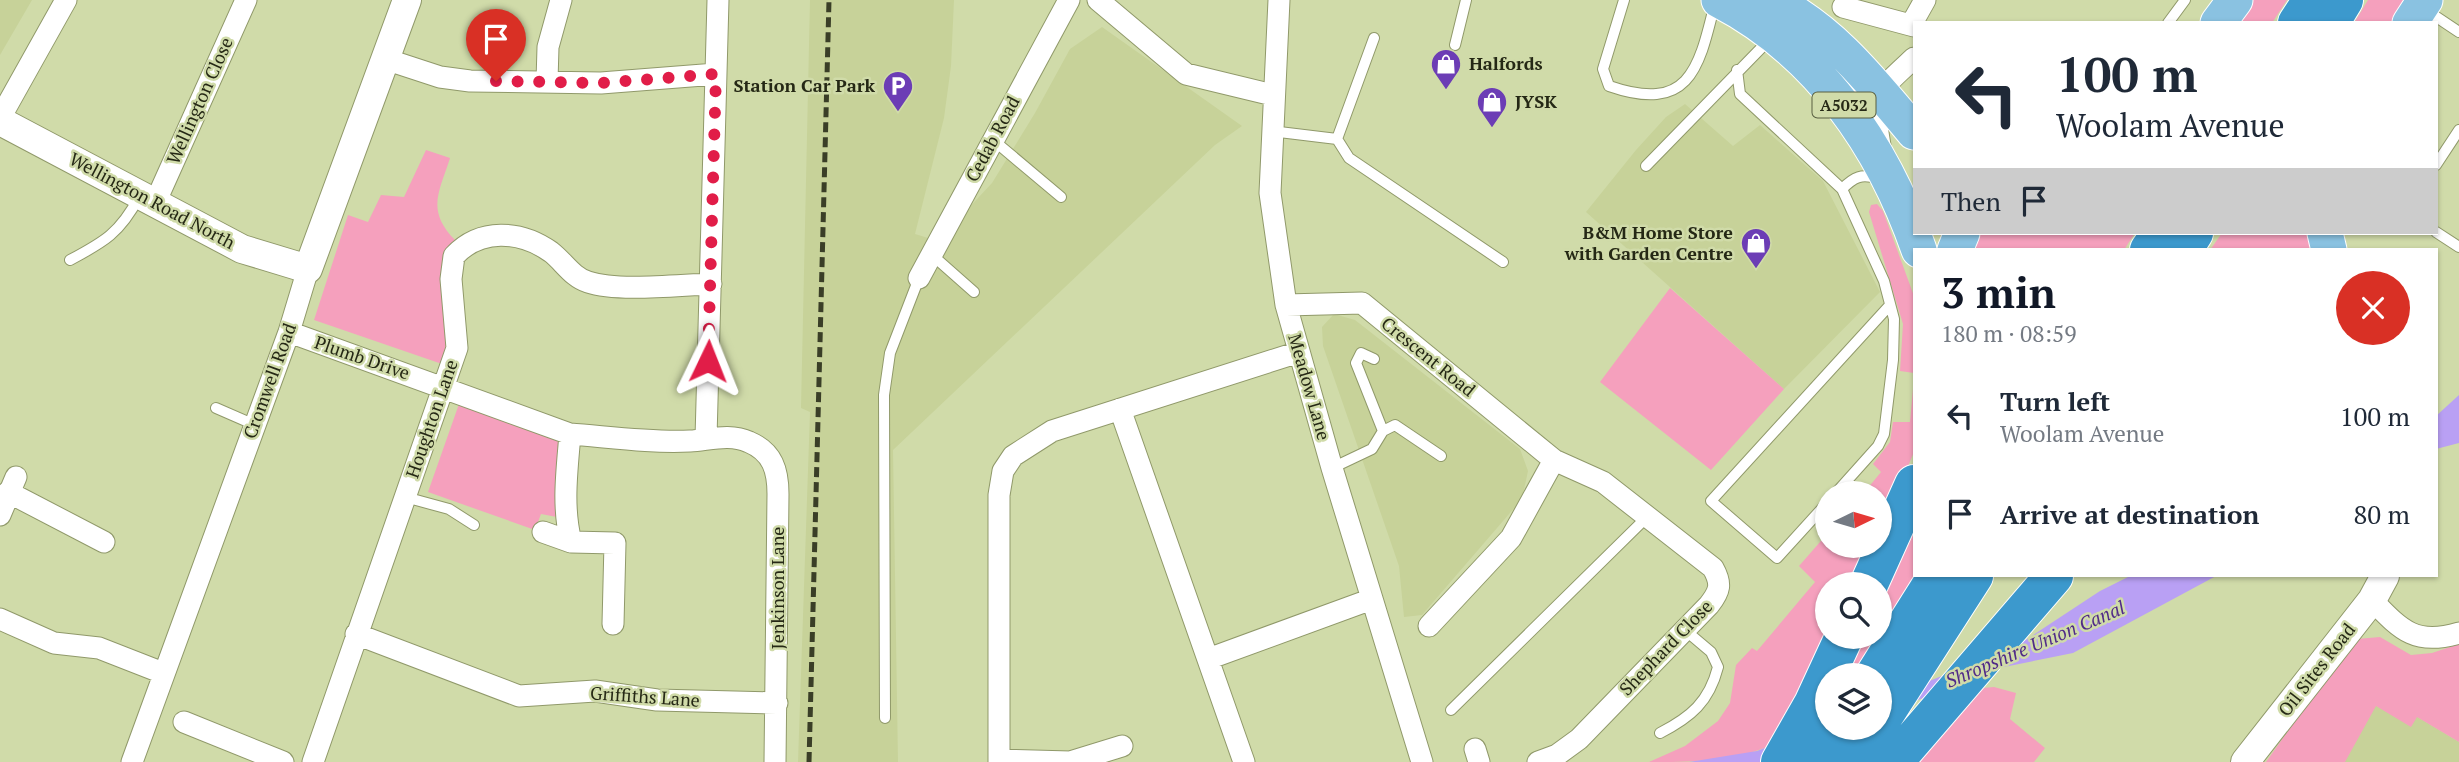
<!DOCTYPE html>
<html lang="en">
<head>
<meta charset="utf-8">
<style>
	body { margin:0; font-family:"PT Serif",serif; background:#f6f6f7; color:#1f2937; height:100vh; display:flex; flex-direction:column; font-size:26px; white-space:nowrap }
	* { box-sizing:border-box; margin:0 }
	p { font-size:23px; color:#747a83 }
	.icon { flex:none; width:38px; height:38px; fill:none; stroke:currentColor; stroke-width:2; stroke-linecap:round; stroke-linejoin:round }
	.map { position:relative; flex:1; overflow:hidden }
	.details { position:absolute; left:1913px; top:248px; width:525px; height:329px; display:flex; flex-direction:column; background:#fff; border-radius:0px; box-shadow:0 2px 5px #0004 }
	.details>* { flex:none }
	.hud { position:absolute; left:1913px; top:21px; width:525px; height:214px; border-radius:0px; box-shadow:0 2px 5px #0004; background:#fff; color:#1f2937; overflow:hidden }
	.needle { width:46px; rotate:85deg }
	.tools { position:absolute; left:1815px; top:481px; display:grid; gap:14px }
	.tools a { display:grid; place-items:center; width:77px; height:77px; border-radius:50%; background:#fff; box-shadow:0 2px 5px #0004; font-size:35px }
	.pin { position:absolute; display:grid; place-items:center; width:60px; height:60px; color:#fff; margin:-72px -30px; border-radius:50% 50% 50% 0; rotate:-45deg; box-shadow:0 0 7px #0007 }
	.pin .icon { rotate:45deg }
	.me { position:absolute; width:77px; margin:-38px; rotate:2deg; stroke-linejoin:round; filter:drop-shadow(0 0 5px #0008) }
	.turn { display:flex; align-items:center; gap:24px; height:147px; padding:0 28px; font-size:32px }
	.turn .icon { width:91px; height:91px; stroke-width:2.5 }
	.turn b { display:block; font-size:49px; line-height:60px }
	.then { display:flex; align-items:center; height:66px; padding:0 28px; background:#0003; gap:14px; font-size:26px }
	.round { display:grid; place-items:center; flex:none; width:74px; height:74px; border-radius:37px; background:#f6f6f7 }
	.summary { display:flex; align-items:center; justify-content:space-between; height:119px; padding:0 28px }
	h1 { font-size:42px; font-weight:800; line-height:52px; color:#111827 }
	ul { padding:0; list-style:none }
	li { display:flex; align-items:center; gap:21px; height:98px; padding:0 28px }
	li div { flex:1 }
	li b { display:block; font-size:26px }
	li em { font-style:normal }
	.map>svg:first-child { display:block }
	.built { fill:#c7d299 }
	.green { fill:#f5a0bd }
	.water { fill:#b9a0f4 }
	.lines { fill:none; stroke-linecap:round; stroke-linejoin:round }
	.service-casing { stroke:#90996a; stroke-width:12 }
	.minor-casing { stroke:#90996a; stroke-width:23 }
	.tertiary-casing { stroke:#90996a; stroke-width:30 }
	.primary-casing { stroke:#fff; stroke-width:37 }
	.motorway-casing { stroke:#fff; stroke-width:40 }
	.service { stroke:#fff; stroke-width:10 }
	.minor { stroke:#fff; stroke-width:21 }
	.tertiary { stroke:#fff; stroke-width:28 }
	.primary { stroke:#8ac2e1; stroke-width:35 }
	.motorway { stroke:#3c99cd; stroke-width:38 }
	.rail { stroke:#3a3e27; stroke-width:5; stroke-dasharray:10 5; stroke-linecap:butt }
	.route { stroke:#e11d48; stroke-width:12; stroke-dasharray:0 21.6 }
	.labels { text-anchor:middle; stroke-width:5; stroke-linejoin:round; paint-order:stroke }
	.shield { fill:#d0dba9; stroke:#585e41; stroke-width:2 }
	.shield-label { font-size:16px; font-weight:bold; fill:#252815 }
	.poi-label { font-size:18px; font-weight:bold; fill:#252815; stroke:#d0dba9; text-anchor:start }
	.street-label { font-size:18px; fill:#252815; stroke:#d0dba9 }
	.water-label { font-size:19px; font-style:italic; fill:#502a88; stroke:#d0dba9 }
</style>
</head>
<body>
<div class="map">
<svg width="2459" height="762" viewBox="0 0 2459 762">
	<rect width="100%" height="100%" fill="#d0dba9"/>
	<path class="built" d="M0,0H32L0,55Z
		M810,0H954L951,66L944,118L915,234L938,241L992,183L1035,113L1070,49L1102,27L1242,126L1215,145L893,450L898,762H798L810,412L801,408Z
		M1685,104L1733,146L1760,125L1823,181L1880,292L1784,389L1586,212L1636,150L1666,117Z
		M1334,314L1355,320L1520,449L1528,471L1522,499L1422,615L1404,617L1399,566L1323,346L1322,327Z
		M2366,686L2459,742V762H2308Z"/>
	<path class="green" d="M2248,0H2287L2272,23H2230Z
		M2368,0H2411L2396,23H2354Z
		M426,150L450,158C439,193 426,210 455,240L444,266L448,345L442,364L314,320L348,215L368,222L381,195L404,197Z
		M1877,204L1883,211L1914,296V373L1900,371L1903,324L1869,212L1871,205Z
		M1978,233H2135L2124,250H1970Z
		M2222,233H2312L2318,250H2210Z
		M1670,288L1784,389L1711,470L1600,382Z
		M1914,378V452L1880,532V494H1863L1881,472L1873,464L1890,442L1893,422H1910Z
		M459,404L558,441L557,517L541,514L535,530L428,492Z
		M1914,517V576L1880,636V594Z
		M1827,534V546H1873L1855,584H1827V637L1771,745C1735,762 1688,762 1649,762L1685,746L1718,721L1730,703L1736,665L1752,648L1757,651L1815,582L1799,566Z
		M1858,637H1879L1855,675L1839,676Z
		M2380,637L2411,655L2432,653L2459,644V742L2417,717L2411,727L2376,706L2345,762H2266L2341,656L2357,639Z
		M1994,687L2016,693L2010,719L2045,748L2034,762H1915L1972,689Z"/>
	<path class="water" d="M2459,395V443L2436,449V416Z
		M2130,576H2216L2073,653L1999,668L1880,715V701L2018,645L2100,591Z
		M1772,745L1761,762H1689L1757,751Z"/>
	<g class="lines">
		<g class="service-casing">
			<path id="service" d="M1624,0L1603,69L1609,86C1690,114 1699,68 1715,3
				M2426,10L2459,32
				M2168,23L2185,0
				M1455,45L1466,0
				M1737,70L1740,94L1842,189L1884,281L1894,319L1893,360L1884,434L1878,446L1835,494
				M1271,131L1337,139L1374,38
				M992,139L1061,197
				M1337,139L1349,158L1503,262
				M2436,165L2459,130
				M1646,166L1769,40
				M1842,189C1854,177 1862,173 1878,179
				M2436,232L2459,247
				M931,254L974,292
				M70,260C104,242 120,233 139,197
				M1374,359L1361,353L1356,363L1383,431
				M216,408L255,425
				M1332,468L1372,449L1383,431L1395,425L1441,456
				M405,497L449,509L474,525
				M1827,503L1777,558L1711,501L1890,305
				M1451,710L1647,517
				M885,718L884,395L890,353L919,278
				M1660,733C1691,717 1709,702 1718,667L1711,652L1685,630"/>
		</g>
		<g class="minor-casing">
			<path id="minor" d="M1098,0L1186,74L1273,95
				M1279,0L1270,193L1286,305L1332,468L1422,762
				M1843,7L1914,26
				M1911,25L1925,0
				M385,59L440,77L470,81L601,83L716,74
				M547,81L548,47L561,0
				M0,118L66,0
				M1881,151C1871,94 1873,96 1914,58
				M155,203L246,0
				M919,278L1069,0
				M1286,305L1362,303L1554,460L1603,482L1713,568C1722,584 1720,591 1709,605L1579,739L1557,755L1538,762
				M289,332L570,434C567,471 562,506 571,542L615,543L613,624
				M1120,409L1244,762
				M570,434C609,437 650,443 690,441C709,440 730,433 749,442C773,452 778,471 778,494L775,762
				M706,438L718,0
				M8,492L104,542
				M0,515L16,477
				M543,532L571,542
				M2372,600C2401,630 2415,646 2459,633
				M0,619L54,643L99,648L163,673
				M1429,626L1511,538L1554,460
				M356,634L519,696L595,691L657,700L777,703
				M1208,659L1372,599
				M184,722L283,762
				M1475,749L1479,762
				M999,760L1070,762L1122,746
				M132,762L289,332L308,269
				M313,762L457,348L451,279L454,256C480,228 520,230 551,252C564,262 572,277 588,282C618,292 678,285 711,284
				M999,762V495L1003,471L1013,456L1052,431L1299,352"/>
		</g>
		<g class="tertiary-casing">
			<path id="tertiary" d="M0,121L242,249L308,269L407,0
				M2245,762L2372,600L2385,576"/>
		</g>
		<g class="primary-casing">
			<path id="primary" d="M1719,0C1819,52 1883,146 1919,250
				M1771,0C1831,29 1872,82 1914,132
				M2218,23L2235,0
				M2410,23L2425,0
				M2325,233L2329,250
				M1955,250L1962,233"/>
		</g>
		<g class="motorway-casing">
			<path id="motorway" d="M2297,23L2312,0
				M2330,23L2344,0
				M2149,250L2161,233
				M2183,250L2194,233
				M1869,584L1914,484
				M1874,676L1937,576
				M1880,722L1974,576
				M1780,762L1813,704L1844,637
				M1819,762L1840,728
				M1853,762L1876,728
				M1894,762L2054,576"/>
		</g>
		<use href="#service" class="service"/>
		<use href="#minor" class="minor"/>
		<use href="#tertiary" class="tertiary"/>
		<use href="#primary" class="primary"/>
		<use href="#motorway" class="motorway"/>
		<path class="rail" d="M809,762L829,0"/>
	</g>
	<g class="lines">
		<path class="route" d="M496,81L601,83L716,74L708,361"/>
	</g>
	<defs>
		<g id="shop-pin" transform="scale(1.575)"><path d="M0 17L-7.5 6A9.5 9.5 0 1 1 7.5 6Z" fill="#6c3db5" stroke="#d0dba9"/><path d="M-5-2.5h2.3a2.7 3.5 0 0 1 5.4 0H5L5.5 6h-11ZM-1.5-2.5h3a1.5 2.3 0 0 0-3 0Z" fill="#fff"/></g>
		<g id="parking-pin" transform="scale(1.575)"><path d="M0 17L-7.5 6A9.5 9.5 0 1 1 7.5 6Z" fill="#6c3db5" stroke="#d0dba9"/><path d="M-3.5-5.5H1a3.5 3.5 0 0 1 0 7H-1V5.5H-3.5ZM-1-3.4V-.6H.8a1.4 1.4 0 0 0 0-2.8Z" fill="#fff"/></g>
	</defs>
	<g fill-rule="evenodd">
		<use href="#shop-pin" x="1446" y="64"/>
		<use href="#parking-pin" x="898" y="86"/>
		<use href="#shop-pin" x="1492" y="102"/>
		<use href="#shop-pin" x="1756" y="243"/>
	</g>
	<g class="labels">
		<rect class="shield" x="1812.5" y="92.5" width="63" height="25" rx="5"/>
		<g class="shield-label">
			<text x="1844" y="111">A5032</text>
		</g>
		<g class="poi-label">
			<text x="1469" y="70">Halfords</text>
			<text x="875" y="92" text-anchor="end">Station Car Park</text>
			<text x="1515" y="108">JYSK</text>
			<text x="1733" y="239" text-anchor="end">B&amp;M Home Store<tspan x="1733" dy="21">with Garden Centre</tspan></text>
		</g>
		<g class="street-label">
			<text transform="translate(200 101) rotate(-66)" y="6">Wellington Close</text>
			<text transform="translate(993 139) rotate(-62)" y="6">Cedab Road</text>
			<text transform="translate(152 201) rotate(28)" y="6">Wellington Road North</text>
			<text transform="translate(1428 357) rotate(39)" y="6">Crescent Road</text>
			<text transform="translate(362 358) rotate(19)" y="6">Plumb Drive</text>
			<text transform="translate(270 381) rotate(-70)" y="6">Cromwell Road</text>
			<text transform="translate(1309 387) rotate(74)" y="6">Meadow Lane</text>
			<text transform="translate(432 419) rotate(-71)" y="6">Houghton Lane</text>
			<text transform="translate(778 588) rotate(-90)" y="6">Jenkinson Lane</text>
			<text transform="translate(1666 648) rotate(-46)" y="6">Shephard Close</text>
			<text transform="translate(2317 670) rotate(-52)" y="6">Oil Sites Road</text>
			<text transform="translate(645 697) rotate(4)" y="6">Griffiths Lane</text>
		</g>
		<g class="water-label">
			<text transform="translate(2035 644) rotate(-23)" y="7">Shropshire Union Canal</text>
		</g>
	</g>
</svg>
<div class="tools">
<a><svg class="needle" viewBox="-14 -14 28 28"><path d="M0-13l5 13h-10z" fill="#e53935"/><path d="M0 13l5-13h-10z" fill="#747a83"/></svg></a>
<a><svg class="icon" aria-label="search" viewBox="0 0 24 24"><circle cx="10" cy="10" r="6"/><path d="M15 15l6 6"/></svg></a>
<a><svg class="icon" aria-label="layers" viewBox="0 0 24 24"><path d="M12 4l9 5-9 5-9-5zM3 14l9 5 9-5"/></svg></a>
</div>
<div class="pin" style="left:496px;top:81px;background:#d93025"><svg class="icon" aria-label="arrive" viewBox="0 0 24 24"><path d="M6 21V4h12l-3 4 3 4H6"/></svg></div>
<svg class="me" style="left:708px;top:361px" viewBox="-20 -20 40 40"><path d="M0-17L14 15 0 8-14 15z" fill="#e11d48" stroke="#fff" stroke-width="4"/></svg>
<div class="hud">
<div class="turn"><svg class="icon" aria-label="left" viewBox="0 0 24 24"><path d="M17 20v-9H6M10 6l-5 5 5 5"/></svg><div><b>100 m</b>Woolam Avenue</div></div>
<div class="then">Then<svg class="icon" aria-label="arrive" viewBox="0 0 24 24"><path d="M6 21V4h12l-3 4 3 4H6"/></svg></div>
</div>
<section class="details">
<div class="summary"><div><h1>3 min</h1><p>180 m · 08:59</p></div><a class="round" style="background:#d93025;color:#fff"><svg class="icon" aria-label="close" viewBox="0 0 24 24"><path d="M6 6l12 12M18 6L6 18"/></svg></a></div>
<ul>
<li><svg class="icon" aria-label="left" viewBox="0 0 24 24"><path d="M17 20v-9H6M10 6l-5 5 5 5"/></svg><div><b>Turn left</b><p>Woolam Avenue</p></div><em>100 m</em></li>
<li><svg class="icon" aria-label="arrive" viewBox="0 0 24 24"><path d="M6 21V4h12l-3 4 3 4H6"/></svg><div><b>Arrive at destination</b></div><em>80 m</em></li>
</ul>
</section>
</div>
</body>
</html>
